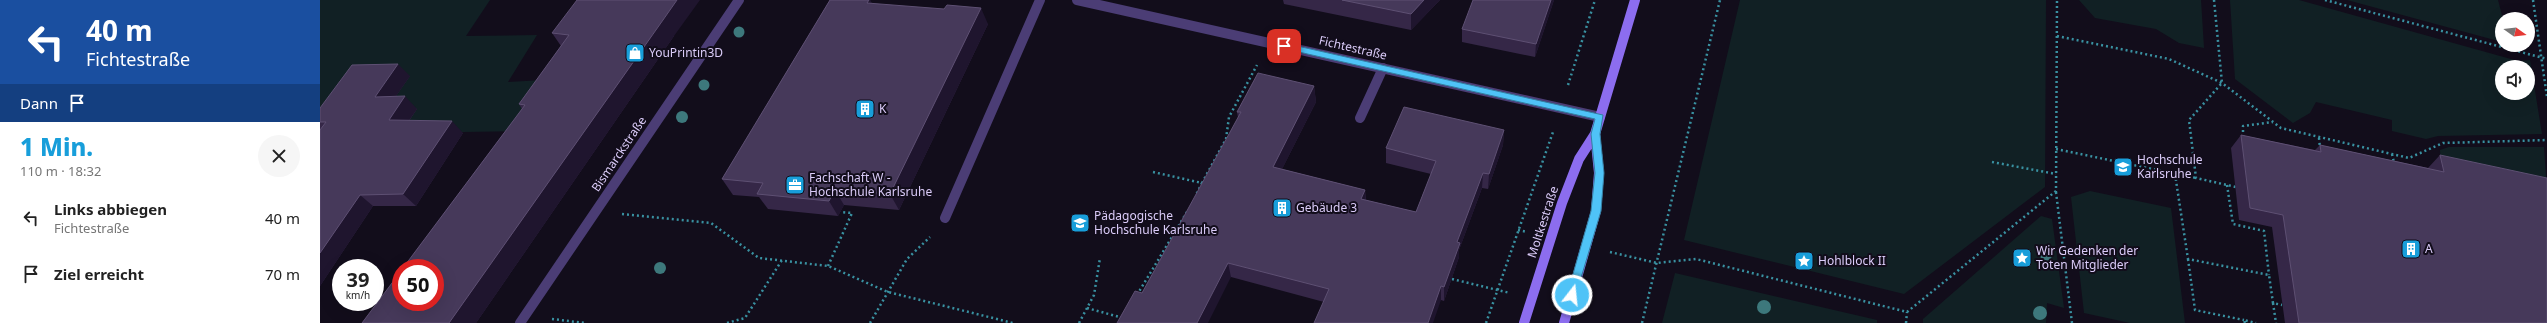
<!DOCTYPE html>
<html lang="de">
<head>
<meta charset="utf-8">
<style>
	body { margin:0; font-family:"Noto Sans",sans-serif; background:#f6f6f6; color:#222; height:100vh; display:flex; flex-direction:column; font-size:15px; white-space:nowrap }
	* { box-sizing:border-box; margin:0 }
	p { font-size:13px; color:#767676 }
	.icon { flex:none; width:22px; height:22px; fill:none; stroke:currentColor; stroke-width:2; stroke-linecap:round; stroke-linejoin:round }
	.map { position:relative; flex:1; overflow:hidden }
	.side { display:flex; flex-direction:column; background:#fff; width:320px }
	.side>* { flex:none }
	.hud { background:#1a4fa0; color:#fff; overflow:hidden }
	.needle { width:26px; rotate:104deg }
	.fabs { position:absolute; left:2175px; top:12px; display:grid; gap:8px }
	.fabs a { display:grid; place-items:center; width:40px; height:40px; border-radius:50%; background:#fff; box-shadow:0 4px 16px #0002; font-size:20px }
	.speed { position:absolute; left:12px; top:259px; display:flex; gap:8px; font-size:20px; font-weight:700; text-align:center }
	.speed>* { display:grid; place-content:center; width:52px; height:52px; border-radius:50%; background:#fff; box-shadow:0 4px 16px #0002; line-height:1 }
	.speed small { font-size:10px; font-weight:400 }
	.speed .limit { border:6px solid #d22; background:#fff; color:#111 }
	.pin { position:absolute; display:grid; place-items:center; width:34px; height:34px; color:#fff; margin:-17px; border-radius:8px; box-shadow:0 2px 6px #0006 }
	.me { position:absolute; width:44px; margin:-22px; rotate:16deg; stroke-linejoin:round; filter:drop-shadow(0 0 3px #0008) }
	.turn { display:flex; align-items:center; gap:14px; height:84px; padding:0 20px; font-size:18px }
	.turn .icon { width:52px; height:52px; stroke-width:2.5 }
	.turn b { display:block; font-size:28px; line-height:34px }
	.then { display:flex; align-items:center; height:38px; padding:0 20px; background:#0003; gap:8px; font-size:15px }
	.round { display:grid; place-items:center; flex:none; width:42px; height:42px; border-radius:21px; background:#f6f6f6 }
	.overview { display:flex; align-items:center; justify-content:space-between; height:68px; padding:0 20px }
	h1 { font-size:24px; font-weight:800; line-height:30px; color:#189eda }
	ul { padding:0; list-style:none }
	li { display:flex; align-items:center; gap:12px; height:56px; padding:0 20px }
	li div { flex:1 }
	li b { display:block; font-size:15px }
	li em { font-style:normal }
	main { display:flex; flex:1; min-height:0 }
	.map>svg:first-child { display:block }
	.green { fill:#112024; fill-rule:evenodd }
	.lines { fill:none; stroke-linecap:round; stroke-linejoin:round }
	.path { stroke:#3991a1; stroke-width:2.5; stroke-dasharray:2 3; stroke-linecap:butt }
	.service { stroke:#4b3d75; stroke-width:10 }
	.minor { stroke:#4b3d75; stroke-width:10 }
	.secondary { stroke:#8c6def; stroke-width:10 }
	.tree { fill:#3d787c }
	.wall { fill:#352747 }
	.shaded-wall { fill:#1f152e }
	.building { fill:#46395a; stroke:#5e5073 }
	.route { fill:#4fc3f7; stroke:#337fa1 }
	.labels { text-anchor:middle; stroke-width:4; stroke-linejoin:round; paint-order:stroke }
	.street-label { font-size:12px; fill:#dbccf9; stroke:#120d1b }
	.poi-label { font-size:12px; fill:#dbccf9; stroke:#120d1b; text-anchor:start }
</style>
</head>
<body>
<main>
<section class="side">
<div class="hud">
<div class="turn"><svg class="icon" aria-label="left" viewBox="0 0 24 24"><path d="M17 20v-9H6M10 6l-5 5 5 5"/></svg><div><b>40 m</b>Fichtestraße</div></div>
<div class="then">Dann<svg class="icon" aria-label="arrive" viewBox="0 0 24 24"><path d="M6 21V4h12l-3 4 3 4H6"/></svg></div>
</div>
<div class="overview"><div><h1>1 Min.</h1><p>110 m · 18:32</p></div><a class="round"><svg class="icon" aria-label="close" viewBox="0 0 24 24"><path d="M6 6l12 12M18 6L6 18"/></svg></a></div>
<ul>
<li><svg class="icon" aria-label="left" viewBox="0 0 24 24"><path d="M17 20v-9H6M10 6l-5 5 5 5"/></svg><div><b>Links abbiegen</b><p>Fichtestraße</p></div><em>40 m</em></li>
<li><svg class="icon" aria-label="arrive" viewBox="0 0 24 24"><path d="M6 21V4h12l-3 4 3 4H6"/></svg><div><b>Ziel erreicht</b></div><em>70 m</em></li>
</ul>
</section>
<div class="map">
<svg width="2227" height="323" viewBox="0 0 2227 323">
	<rect width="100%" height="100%" fill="#120d1b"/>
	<path class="green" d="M0,0H170L146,36L217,35L188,82L260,78L211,131L81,133L67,109L89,76L0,120Z
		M1420,0H1726L1725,187L1584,294L1364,240Z
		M1759,0H1881L1884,48L1859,43L1836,29L1775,18Z
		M1910,0H1979L2198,61L2210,60L2222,134L2118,136L2106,139L2072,131V120L1996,102L1990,113L1973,123L1915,79ZM2182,67H2208V93H2182Z
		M2027,0H2178L2183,19L2182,42Z
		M2129,147H2224L2227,191L2121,167L2120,150Z
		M1770,191L1851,208L1865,323H1810L1764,313L1751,197Z
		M1721,216L1732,219L1744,308L1727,303L1726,323H1603V319Z
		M1355,273L1557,320V323H1342Z"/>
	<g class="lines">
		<path class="path" d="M1894,0L1902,83L1869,120L1876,178L1916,187
			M2005,0L2227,59
			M2213,0L2227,97
			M1737,36L1849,59L1902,83L1961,128L2089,158L2123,143L2227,140
			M1248,85L1275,0
			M1923,137V126L1953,122
			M1999,138L2000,148
			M1736,149L1876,178
			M2072,154L2074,163
			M1672,162L1736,174
			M833,172L882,183L876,195
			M1855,174L1868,259L1949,275L1953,303L1962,305
			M882,183L906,139L909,117L937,65
			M1907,185L1913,224L1944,231L1949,275
			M1736,192L1752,323
			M302,214L391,223L439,258L508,266L568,292L693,323
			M1198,230L1207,232
			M1290,252L1337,263L1376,259L1587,312L1736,191L1737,0
			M1868,259L1875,310L1924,320
			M508,266L532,213L521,212
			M1132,279L1190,293
			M817,295L867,212
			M1953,303L1956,323
			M767,308L803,318
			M232,319L265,323
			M407,323L425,318L462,260
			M550,323L587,259L610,237
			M759,323L774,295L780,258
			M1166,323L1233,132
			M1322,323L1400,0
			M1586,323L1587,312
			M1925,323L1924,320L1936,323"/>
		<path class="service" d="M1040,118L1063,68
			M625,218L720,0"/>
		<path class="minor" d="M757,0L1280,117
			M200,323L419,0"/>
		<path class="secondary" d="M1204,323L1242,203L1259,159L1275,134L1315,0
			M1244,323L1276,211L1279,173L1275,134"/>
	</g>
	<g class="tree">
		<circle cx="419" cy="32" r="5.5"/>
		<circle cx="384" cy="85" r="5.5"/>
		<circle cx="362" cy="117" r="6"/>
		<circle cx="1726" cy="255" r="6"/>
		<circle cx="340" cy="268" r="6"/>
		<circle cx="1444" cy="307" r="7"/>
		<circle cx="1720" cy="313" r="7"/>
	</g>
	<path class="wall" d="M510,0H550L552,4L668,24L579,210L524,205L518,216L448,209L439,197L413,195L402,179Z
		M963,0H1120L1091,30L964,4Z
		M1234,0L1215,57L1142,42V29Z
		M232,33L354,36L156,323H42L202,109L199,104L241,46Z
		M90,76L76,96L97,109L89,121L143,133L96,206H53L0,286V108Z
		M994,86L996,102L962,169L1045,190L1046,200L1096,212L1111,174L1066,163V148L1184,130L1183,145L1168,189L1162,188L1139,250V257L1124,301L1121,300L1004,302L911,277L822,293L918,118L917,112Z
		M1921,135L1995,150L2000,145L2108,168L2120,155L2227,323H1965L1952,227L1919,220L1911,148Z"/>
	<path class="shaded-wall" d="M357,0H380L354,36L156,323H129L343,20Z
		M549,0H550L558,15L547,3Z
		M1104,0H1120L1091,30V14Z
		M1231,0H1234L1215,57L1216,44Z
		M661,8L668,24L579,210L570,194Z
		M78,64L90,76L67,109L55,97Z
		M994,86L996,102L956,181L953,167Z
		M85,96L97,109L81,132L69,120Z
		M132,121L143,133L96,206L83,194Z
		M1184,130L1183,145L1168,189L1169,174Z
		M1163,173L1162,188L1139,250V257L1124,301V287L1137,242Z
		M515,190L524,205L518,216L509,201Z
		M1045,190L1046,205L1041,199Z
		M40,195L53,206L0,286V253Z
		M908,263L911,277L888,323H877Z
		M1121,286V300L1113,323H1108Z"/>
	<path class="building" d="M257,0H357L343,20L129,323H42L81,271V302H115V268H83L205,105L199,104L249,35L232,33Z
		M510,0H549L547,3L624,9L627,5L661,8L570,194L515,190L509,201L437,194L443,183L402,179Z
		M1022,0H1104L1091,14Z
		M1153,0H1231L1216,44L1142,29Z
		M78,64L55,97L85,96L69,120L132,121L83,194L40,195L0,253V130L6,122H0V108L32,65Z
		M938,73L994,86L953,167L1045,190L1041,199L1096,212L1116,161L1066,148L1084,107L1184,130L1169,174L1163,173L1137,242L1140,243L1124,287L1121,286L1108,323H994L1009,289L908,263L877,323H797L815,291L822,293L921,112H917Z
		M1921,135L2001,152L2000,145L2124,172L2120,155L2227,178V323H1979L1963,215L1930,208Z"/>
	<path class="route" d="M964,43L1283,115L1280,134L1284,173L1281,211L1255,298L1252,300L1247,295L1271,211L1275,173L1271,134L1275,119L961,48V44Z"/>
	<defs>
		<g id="shop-square" transform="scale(1)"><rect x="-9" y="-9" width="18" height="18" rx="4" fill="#189eda" stroke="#120d1b"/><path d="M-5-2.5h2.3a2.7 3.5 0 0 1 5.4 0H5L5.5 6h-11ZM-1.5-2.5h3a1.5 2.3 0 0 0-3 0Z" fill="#fff"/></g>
		<g id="building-square" transform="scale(1)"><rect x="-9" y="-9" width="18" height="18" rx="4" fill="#189eda" stroke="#120d1b"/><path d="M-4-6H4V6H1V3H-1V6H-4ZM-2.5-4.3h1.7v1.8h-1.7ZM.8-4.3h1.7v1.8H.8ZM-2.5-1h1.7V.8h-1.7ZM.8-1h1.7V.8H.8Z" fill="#fff"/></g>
		<g id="school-square" transform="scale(1)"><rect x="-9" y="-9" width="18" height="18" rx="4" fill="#189eda" stroke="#120d1b"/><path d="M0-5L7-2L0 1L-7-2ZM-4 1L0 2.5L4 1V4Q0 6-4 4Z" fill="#fff"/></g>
		<g id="office-square" transform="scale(1)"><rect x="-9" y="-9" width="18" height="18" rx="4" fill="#189eda" stroke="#120d1b"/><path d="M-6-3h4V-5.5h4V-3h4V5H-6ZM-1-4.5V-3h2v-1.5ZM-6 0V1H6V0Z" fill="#fff"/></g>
		<g id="university-square" transform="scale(1)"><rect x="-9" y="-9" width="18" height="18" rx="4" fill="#189eda" stroke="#120d1b"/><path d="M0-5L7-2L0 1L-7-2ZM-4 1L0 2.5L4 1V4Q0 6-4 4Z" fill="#fff"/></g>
		<g id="sight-square" transform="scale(1)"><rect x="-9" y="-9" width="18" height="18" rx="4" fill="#189eda" stroke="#120d1b"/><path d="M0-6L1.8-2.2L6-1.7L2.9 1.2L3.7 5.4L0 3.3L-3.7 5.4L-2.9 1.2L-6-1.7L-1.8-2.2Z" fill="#fff"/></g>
	</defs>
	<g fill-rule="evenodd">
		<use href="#shop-square" x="315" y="53"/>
		<use href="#building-square" x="545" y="109"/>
		<use href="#school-square" x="1803" y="167"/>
		<use href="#office-square" x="475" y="185"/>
		<use href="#building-square" x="962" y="208"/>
		<use href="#university-square" x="760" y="223"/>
		<use href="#building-square" x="2091" y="249"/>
		<use href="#sight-square" x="1702" y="258"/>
		<use href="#sight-square" x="1484" y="261"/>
	</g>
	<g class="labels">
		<g class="street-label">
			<text transform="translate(1033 48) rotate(13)" y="4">Fichtestraße</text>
			<text transform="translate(299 154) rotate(-56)" y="4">Bismarckstraße</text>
			<text transform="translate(1223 222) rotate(-72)" y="4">Moltkestraße</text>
		</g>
		<g class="poi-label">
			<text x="329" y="57">YouPrintin3D</text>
			<text x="559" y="113">K</text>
			<text x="1817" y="164">Hochschule<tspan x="1817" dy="14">Karlsruhe</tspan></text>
			<text x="489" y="182">Fachschaft W -<tspan x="489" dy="14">Hochschule Karlsruhe</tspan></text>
			<text x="976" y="212">Gebäude 3</text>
			<text x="774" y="220">Pädagogische<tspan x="774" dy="14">Hochschule Karlsruhe</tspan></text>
			<text x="2105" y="253">A</text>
			<text x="1716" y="255">Wir Gedenken der<tspan x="1716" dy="14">Toten Mitglieder</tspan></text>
			<text x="1498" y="265">Hohlblock II</text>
		</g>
	</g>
</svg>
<div class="fabs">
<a><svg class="needle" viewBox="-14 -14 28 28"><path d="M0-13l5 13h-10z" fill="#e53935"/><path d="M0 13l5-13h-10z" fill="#767676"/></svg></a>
<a><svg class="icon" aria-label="sound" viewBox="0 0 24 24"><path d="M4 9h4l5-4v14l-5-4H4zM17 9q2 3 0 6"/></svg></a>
</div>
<div class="speed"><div>39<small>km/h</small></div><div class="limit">50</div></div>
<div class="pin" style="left:964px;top:46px;background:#d93025"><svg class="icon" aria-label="arrive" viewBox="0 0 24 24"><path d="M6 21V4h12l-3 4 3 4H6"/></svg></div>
<svg class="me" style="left:1252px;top:295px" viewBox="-20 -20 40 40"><circle r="17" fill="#4fc3f7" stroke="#fff" stroke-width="3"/><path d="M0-11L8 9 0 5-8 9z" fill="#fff"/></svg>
</div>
</main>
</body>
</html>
